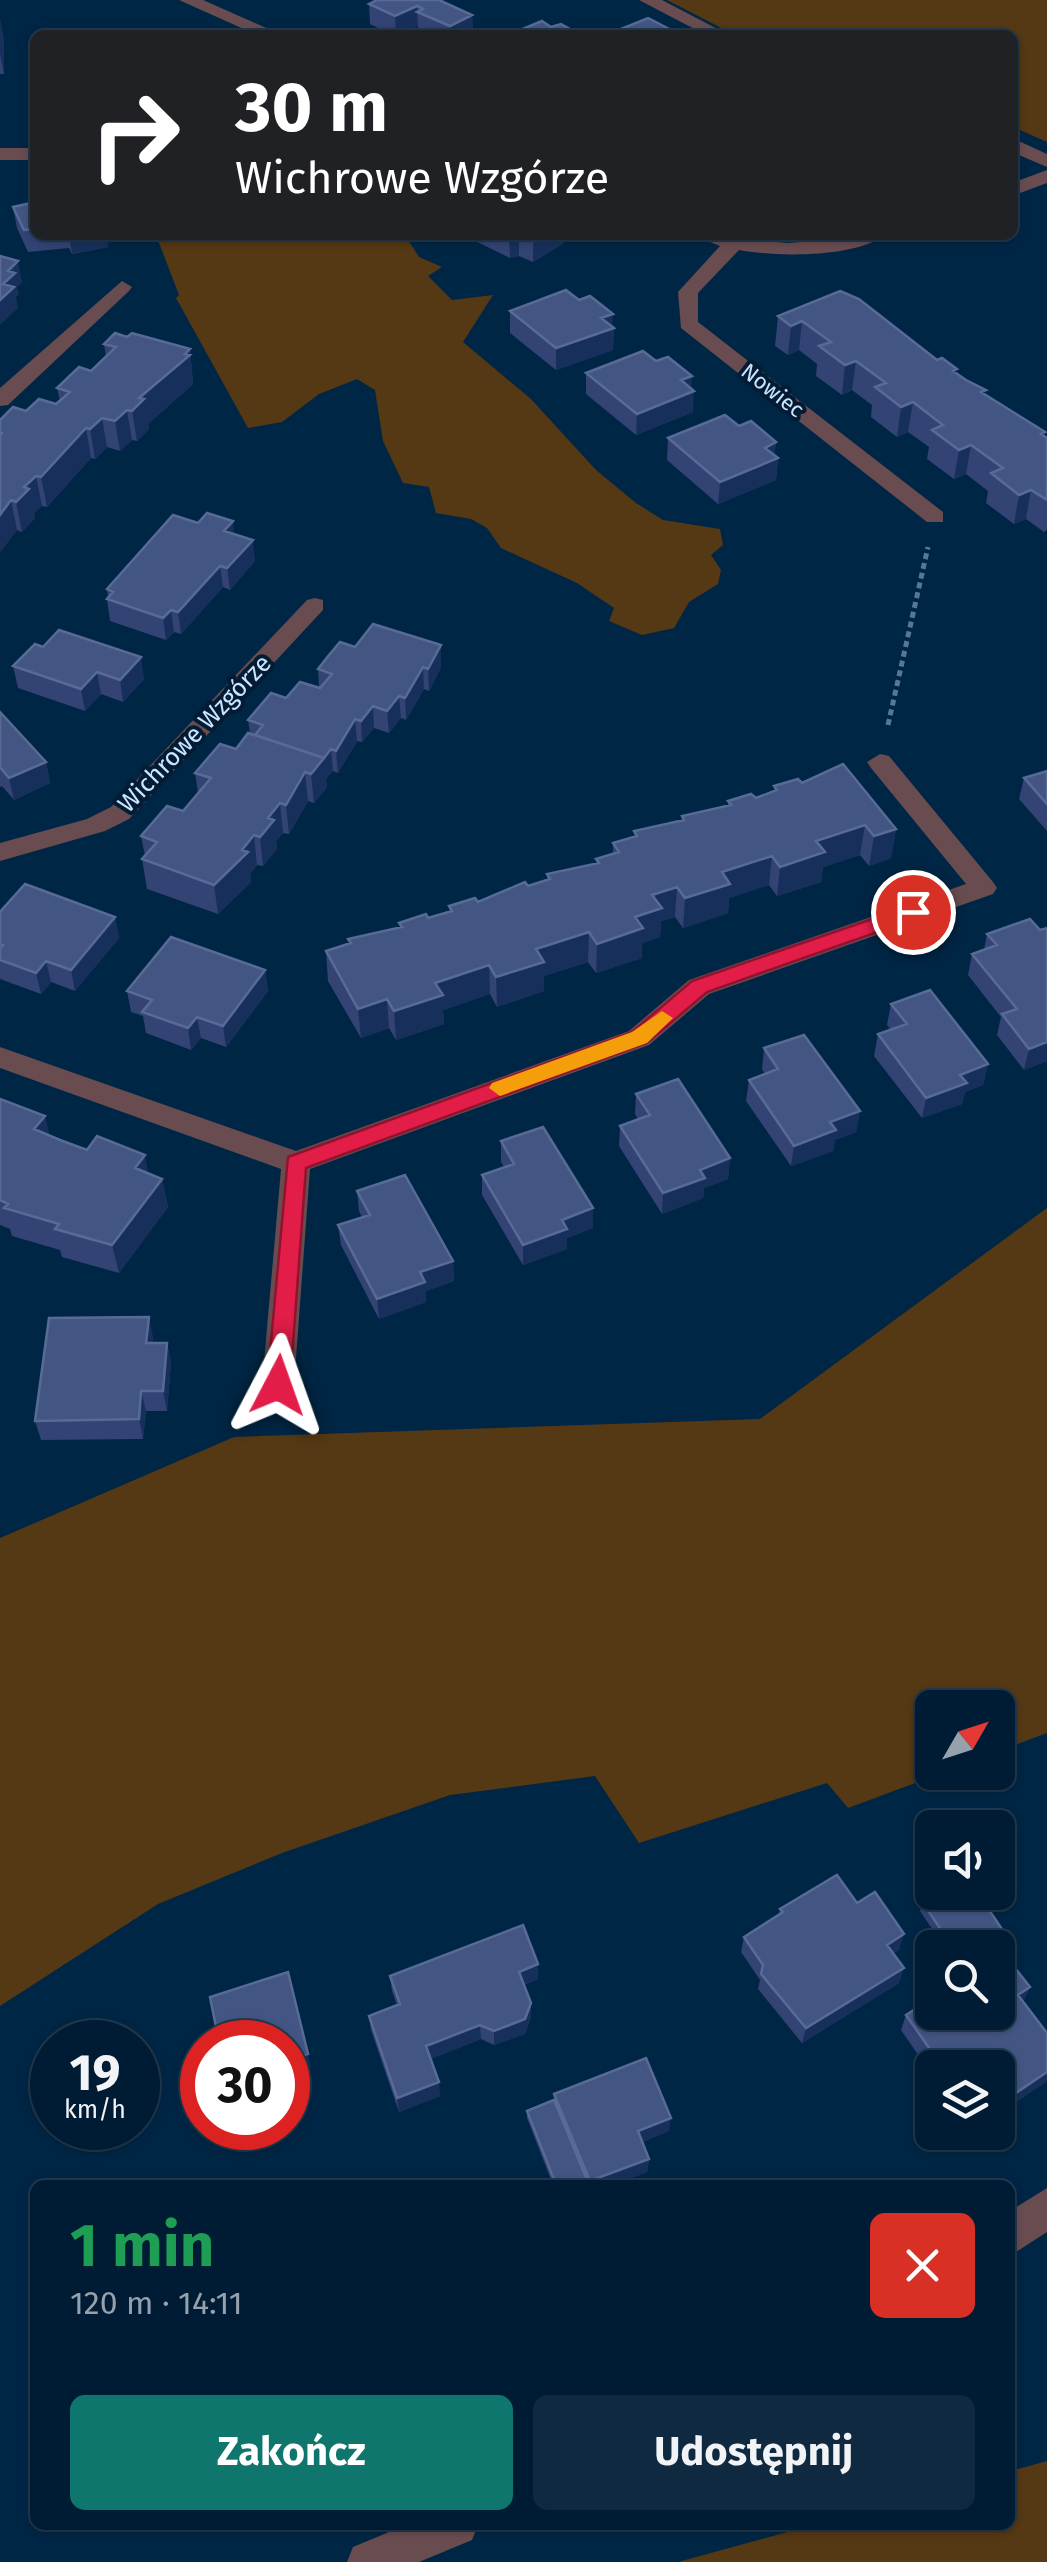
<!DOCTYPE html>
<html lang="pl">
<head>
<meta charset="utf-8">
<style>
	body { margin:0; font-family:"Fira Sans",sans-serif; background:#0e2940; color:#f1f3f6; height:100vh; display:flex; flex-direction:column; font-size:38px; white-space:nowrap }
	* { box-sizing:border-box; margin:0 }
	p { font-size:32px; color:#95a1ac }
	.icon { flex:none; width:55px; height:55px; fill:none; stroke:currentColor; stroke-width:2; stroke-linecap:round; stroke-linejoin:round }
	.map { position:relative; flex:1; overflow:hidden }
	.side { position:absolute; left:30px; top:2180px; width:985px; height:350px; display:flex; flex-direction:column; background:#001c34; border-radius:15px; box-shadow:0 2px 8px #0004,0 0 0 2px #223a4f }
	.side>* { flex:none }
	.guide { position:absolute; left:30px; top:30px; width:988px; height:210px; border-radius:15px; box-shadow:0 2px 8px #0004,0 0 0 2px #223a4f; background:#202124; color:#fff; overflow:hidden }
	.needle { width:65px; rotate:51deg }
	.controls { position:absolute; left:915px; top:1690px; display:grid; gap:20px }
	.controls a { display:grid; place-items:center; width:100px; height:100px; border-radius:15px; background:#001c34; box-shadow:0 2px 8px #0004,0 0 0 2px #223a4f; font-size:50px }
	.speed { position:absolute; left:30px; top:2020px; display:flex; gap:20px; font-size:50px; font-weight:700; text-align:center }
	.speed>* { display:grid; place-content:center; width:130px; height:130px; border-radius:50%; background:#001c34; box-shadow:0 2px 8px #0004,0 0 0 2px #223a4f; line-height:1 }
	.speed small { font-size:25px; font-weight:400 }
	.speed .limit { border:15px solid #d22; background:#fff; color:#111 }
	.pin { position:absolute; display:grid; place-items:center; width:85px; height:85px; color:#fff; margin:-42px; border:5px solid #fff; border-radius:50%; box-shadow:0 2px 10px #0007 }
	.me { position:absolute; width:110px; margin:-55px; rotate:4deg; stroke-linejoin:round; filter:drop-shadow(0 0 8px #0008) }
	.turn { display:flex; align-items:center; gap:35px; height:210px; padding:0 40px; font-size:45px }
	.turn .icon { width:130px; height:130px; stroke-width:2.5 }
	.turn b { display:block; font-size:70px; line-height:85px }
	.round { display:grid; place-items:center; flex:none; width:105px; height:105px; border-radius:15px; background:#0e2940 }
	.head { display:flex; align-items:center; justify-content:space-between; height:170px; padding:0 40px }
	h1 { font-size:60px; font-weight:700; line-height:75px; color:#1e9e55 }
	.button { display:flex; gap:20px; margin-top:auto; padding:20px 40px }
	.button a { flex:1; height:115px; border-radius:15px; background:#0f766e; color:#fff; font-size:40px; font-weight:700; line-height:115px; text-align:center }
	.button a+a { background:#0e2940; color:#f1f3f6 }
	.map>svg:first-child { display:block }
	.green { fill:#553814 }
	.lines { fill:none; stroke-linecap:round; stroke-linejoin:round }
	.path-far1 { stroke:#577895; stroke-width:4; stroke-dasharray:5 4; stroke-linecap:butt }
	.path { stroke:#577895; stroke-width:5; stroke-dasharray:6 4; stroke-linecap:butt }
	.minor { fill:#694c50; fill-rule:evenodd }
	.wall { fill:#324374 }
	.shaded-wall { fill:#17305b }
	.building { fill:#435583; stroke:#586b97; stroke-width:2.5 }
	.route { fill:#e11d48; stroke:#92132f; stroke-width:2.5 }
	.slow { fill:#f59e0b }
	.labels { text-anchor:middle; stroke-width:8; stroke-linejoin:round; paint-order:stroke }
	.far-street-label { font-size:22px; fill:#cae5ff; stroke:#031c33 }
	.street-label { font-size:25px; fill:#cae5ff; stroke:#031c33 }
</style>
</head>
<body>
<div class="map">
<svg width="1047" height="2562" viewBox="0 0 1047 2562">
	<rect width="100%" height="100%" fill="#002645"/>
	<path class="green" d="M667,0H1047V142L1013,127L1012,35H735Z
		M156,235H405L419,257L442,267L428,276L452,300L493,295L463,342L531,399L596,470L636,503L663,520L720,529L723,545L711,555L721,570L718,584L689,602L674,628L642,635L609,621L614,608L577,583L501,548L487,528L471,519L436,513L429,487L403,483L383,441L375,390L357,379L319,394L282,422L248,428L176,298L179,295Z
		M1047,1208V1733L998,1751V1708H932V1772L942,1773L848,1808L827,1783L639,1843L595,1776L450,1795L282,1853L158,1904L0,2006V1538L234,1437L760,1419Z
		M1047,2461V2562H678L813,2525H1010V2471Z"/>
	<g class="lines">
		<path class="path-far1" d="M913,240L928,235"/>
		<path class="path" d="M888,725L928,547"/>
		<path class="minor" d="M179,0H203L282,35H257Z
			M639,0H662L729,35H706Z
			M1012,138L1047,154V167L1012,152Z
			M0,148H35V160H0Z
			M1047,170V183L1012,196V183Z
			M693,235L788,243L884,235C856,258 774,257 739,250L698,293V322L943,512V522H927L681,328L678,292L720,246Z
			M122,281L132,287L129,291L8,405L0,406V388Z
			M315,598L323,600V610L129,819L105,831L0,861V843L87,819L111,807L307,600Z
			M880,754L889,756L993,882L997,888L993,894L709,994L649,1045L310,1169L294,1385L289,1394L278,1398L267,1394L262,1385L281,1169L0,1068V1047L296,1151L629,1031L689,980L966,884L871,768L867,762Z
			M1047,2188V2232L1010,2256V2211Z
			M406,2525H478L472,2540L419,2562H347L353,2547Z"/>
	</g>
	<path class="wall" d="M377,0L472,15L473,35H425L418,32V26L400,35H392L370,24L369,4Z
		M0,20L4,41V74H0Z
		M35,198V235H125V237L107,240L108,247L72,254L69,248L28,252L17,228L13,207L31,203Z
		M463,235H565L564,243L533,262L519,256L510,258Z
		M840,291L985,394L1045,432L1044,436L1047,438V530L1044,532L1026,519L1014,524L986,503L988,491L966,474L954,479L927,459L929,447L908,432L897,437L871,417L872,405L852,390L842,395L816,376L817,364L799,350L788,355L775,346L778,316Z
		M510,311L612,327L614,328L613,350L556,370L510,333Z
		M127,337L190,349L193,384L148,424L149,429L137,441L132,440L120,451L107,447L95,459L91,458L47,507L42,506L34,513L35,518L22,532L17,530L0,552V420L26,411L56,404L60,401L57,388L91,371L106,357L104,344Z
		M586,373L691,389L693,412L636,435L586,394Z
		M739,426L776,442L774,455L778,458L776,480L718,504L667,460L668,438Z
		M234,534L255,561L230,590L223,587L181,634L174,632L166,640L110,621L107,599L108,597L107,589Z
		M35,644L144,679L123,702L101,694L85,711L18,688L13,666Z
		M441,645V667L429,691L424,689L406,720L401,718L389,733L374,728L362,742L357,741L338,773L333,771L326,779L327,787L314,803L308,801L289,834L283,833L276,841L277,849L263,866L257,865L250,874L251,882L218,914L147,889L142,859L145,856L141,836L183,811L198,793L195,773L236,749L250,733L248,720L286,698L319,688L318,669L355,647Z
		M0,712L46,762L50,783L14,800L2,786L0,787Z
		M1047,771V831L1019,799L1024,778Z
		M802,783L896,829L891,858L869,866L860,855L823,867L821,882L777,896L769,885L744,893L729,898L728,913L683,928L675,917L661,921L660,937L642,943V958L596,973L588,962L544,976V991L497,1007L490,994L443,1010L444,1024L396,1040L389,1028L361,1038L328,981L326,951L349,944L348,939L400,927L399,923L428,918L449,911V906L478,902L547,880V874L596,864V859L613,854V843L634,837V831L681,821L682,816L728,806V801L756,798L774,792V786Z
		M0,912L115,917L119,938L75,991L51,982L41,994L0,979Z
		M1047,928V1061L1024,1070L997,1035L1001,1017L968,975L972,954L984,950L987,934L1040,930Z
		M265,970L268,991L226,1047L201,1038L191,1050L146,1033L143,1016L131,1012L127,991Z
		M891,1004L988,1064L983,1085L965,1092L962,1104L922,1118L874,1056L878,1034L891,1030L887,1025Z
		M764,1048L860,1111L856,1132L835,1140L833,1151L791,1166L746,1101L749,1080L765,1074L762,1069Z
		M636,1094L730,1158L728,1179L704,1188L703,1198L662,1214L619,1146L620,1126L638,1119L635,1114Z
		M0,1099L49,1135L162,1179L168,1207L119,1273L62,1257L60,1250L12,1236L10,1229L0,1225Z
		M501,1141L593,1208V1228L567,1238V1249L523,1265L482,1195V1175L504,1167L501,1162Z
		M357,1191L453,1261L454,1281L426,1291V1302L379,1319L341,1245L338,1225L362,1217L359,1211Z
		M153,1337L152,1343H167L171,1362L167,1411H146L143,1439L41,1440L35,1421Z
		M857,1903L899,1950L893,1953L899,1983L802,2043L758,1989L760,1980L741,1952L744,1937L779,1915L780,1909Z
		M923,1903L1003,1943L995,1948H945L920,1911Z
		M538,1964V1979L524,1985L531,2003V2017L525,2034L494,2045L481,2039L430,2059L440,2096L399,2112L371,2030L369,2016L397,2005L392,1991L390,1976Z
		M1030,1987L1023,2002L1047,2033V2081L998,2114V2068H932V2075L901,2030L906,2015Z
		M554,2094L669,2131L642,2142L649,2159L647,2172L613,2185H553L527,2118V2111L554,2100Z"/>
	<path class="shaded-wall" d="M417,6L418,26L400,35H396L395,16Z
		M472,15L473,35H450V26Z
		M0,20L4,41V74L0,53Z
		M69,235H125V237L107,240L108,247L72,254Z
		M519,235V256L510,258L509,237Z
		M543,235H565L564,243L533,262V241Z
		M18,261L22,283L17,287L19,294L16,297L18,308L0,325V300L3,284L8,271Z
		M613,314L612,329L614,328L613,350L556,370V348L601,318Z
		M802,321L799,350L788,355L791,326Z
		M190,349L193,384L148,424L149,429L137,441L132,411L139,398Z
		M856,361L852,390L842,395L845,365Z
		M692,376L691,392L694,391L693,412L636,435L637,414L681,380Z
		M913,402L908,432L897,437L901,407Z
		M127,410L132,440L120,451L115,421Z
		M102,418L107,447L95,459L90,429Z
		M86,428L91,458L47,507L41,477Z
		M776,442L774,460L778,458L776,480L718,504L720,482L765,448Z
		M971,445L966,474L954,479L959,450Z
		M36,476L42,506L34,513L35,518L22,532L16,502L24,487Z
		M1031,490L1026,519L1014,524L1019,495Z
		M11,500L17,530L0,552V515Z
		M233,521L235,543L224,531Z
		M253,540L255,561L230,590L227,568Z
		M220,566L223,587L181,634L178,612Z
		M171,610L174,632L166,640L163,618Z
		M441,645V667L429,691L428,669Z
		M141,657L144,679L123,702L120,680Z
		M423,667L424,689L406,720L405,698Z
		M97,672L101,694L85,711L81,689Z
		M399,696L401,718L389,733L387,711Z
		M373,706L374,728L362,742L361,721Z
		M355,719L357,741L338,773L336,751Z
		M331,749L333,771L326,779L327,787L314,803L311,774Z
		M46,762L50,783L14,800L9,778Z
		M305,772L308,801L289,834L286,805Z
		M280,803L283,833L276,841L277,849L263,866L260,837L268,818Z
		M865,825L860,855L823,867L821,882L777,896L780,867L816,841Z
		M896,829L891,858L869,866L874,836Z
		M254,835L257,865L250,874L251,882L218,914L214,885Z
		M772,856L769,885L729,898L728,913L683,928L685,898L722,872Z
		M677,887L675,917L661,921L660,937L642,943V958L596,973L597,944L635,917L652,895Z
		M115,917L119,938L75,991L71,970Z
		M589,932L588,962L544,976V991L497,1007L496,977L536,949Z
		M46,961L51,982L41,994L36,973Z
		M489,965L490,994L443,1010L444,1024L396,1040L394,1011L435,983Z
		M265,970L268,991L226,1047L223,1026Z
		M387,999L389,1028L361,1038L358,1009Z
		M197,1017L201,1038L191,1050L188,1028Z
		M1047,1042V1061L1024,1070L1029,1049Z
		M988,1064L983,1085L965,1092L962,1104L922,1118L926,1098L960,1075Z
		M860,1111L856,1132L835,1140L833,1151L791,1166L794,1146L830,1122Z
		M45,1116L52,1144L34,1129Z
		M145,1155L150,1183L135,1168Z
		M730,1158L728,1179L704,1188L703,1198L662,1214L663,1193L700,1170Z
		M162,1179L168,1207L119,1273L112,1245Z
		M593,1208V1228L567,1238V1249L523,1265V1245L562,1220Z
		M453,1261L454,1281L426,1291V1302L379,1319L377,1299L420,1272Z
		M149,1317L153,1337L150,1363L146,1343Z
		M167,1343L171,1362L167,1411L163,1391Z
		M141,1391L146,1411L143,1439L139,1419Z
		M904,1934L899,1950L882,1960L887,1945Z
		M1006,1935L1003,1943L995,1948H985Z
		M538,1964V1979L519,1987V1972Z
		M904,1968L899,1983L802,2043L806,2028Z
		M1030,1987L1023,2002L1018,1995Z
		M531,2003V2017L525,2034L494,2045V2031Z
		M480,2025L481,2039L427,2061L426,2046Z
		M308,2054L311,2068L288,2075V2060Z
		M1047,2072V2081L998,2114V2105Z
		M439,2082L440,2096L399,2112L397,2098Z
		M671,2118L669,2131L636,2144L638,2131Z
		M649,2159L647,2172L613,2185H590V2181Z"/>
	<path class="building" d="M377,0H439L472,15L450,26L417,12L423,9L417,6L395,16L369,4Z
		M648,18L679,34L623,35L616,31Z
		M542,21L551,27L561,24L579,34L521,35L515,32Z
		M35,198V229L24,230L13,207L31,203L32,199Z
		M520,235H543L533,241Z
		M0,256L18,261L8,271L15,273L3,284L14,287L0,300Z
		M566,290L579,300L590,296L613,314L601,318L614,328L556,348L510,311Z
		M840,291L859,299L937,360L942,358L957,369L953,371L966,380L986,390L981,392L1045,432L1041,434L1047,438V500L1031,490L1019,495L991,473L1003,468L971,445L959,450L932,430L943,425L913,402L901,407L875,387L886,383L856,361L845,365L819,346L831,342L802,321L791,326L778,316Z
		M115,333L127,337L132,333L190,349L185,354L190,355L139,398L144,399L132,411L127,410L115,421L102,418L90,429L86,428L41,477L36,476L24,487L29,489L16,502L11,500L0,515V435L2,433L0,432V420L13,407L26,411L39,399L56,404L70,392L57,388L79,367L91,371L116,347L104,344Z
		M643,351L656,361L668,357L692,376L681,380L694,391L637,414L586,373Z
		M725,415L739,426L751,421L776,442L765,448L778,458L720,482L668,438Z
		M207,513L233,521L224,531L253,540L227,568L220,566L178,612L171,610L163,618L107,599L113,592L107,589L173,515L198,523Z
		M373,624L441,645L428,669L423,667L405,698L399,696L387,711L373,706L361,721L355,719L336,751L331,749L324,758L255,735L263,725L248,720L271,693L286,698L300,682L320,688L332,674L318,669L329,655L340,642L355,647Z
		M59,630L141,657L120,680L97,672L81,689L13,666L35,644L43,647Z
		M0,712L46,762L9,778L0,767Z
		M248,733L324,758L311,774L305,772L286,805L280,803L268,818L274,820L260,837L254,835L242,850L248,852L214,885L142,859L157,842L141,836L167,806L183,811L211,778L195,773L220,744L236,749Z
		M843,764L896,829L874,836L865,825L816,841L825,852L780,867L772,856L722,872L730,884L685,898L677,887L652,895L662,908L635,917L643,928L597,944L589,932L536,949L544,962L496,977L489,965L435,983L443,995L394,1011L387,999L358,1009L326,951L351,943L348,939L402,927L399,923L426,914L428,918L452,911L449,906L475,898L478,902L525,882L528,886L550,879L547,874L599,863L596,859L619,852L613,843L637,836L634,831L684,820L682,816L731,805L728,801L751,794L756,798L777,790L774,786L798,779L802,783Z
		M1047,771V804L1024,778Z
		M25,884L115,917L71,970L46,961L36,973L0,960V948L3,945L0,944V912Z
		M1030,919L1040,930L1047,928V1042L1029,1049L1002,1014L1017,1009L972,954L997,945L987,934Z
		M171,937L265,970L223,1026L197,1017L188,1028L142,1012L152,1000L127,991Z
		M930,990L988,1064L960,1075L967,1083L926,1098L878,1034L907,1024L891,1004Z
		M804,1035L860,1111L830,1122L836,1130L794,1146L749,1080L778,1069L764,1048Z
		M678,1079L730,1158L700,1170L705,1178L663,1193L620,1126L650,1115L636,1094Z
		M0,1099L45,1116L34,1129L60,1140L87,1150L97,1136L145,1155L135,1168L162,1179L112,1245L55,1229L59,1224L4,1208L8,1204L0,1200Z
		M543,1127L593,1208L562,1220L567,1229L523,1245L482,1175L514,1164L501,1141Z
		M405,1175L453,1261L420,1272L425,1282L377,1299L338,1225L370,1215L357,1191Z
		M149,1317L146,1343H167L163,1391H141L139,1419L35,1421L49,1318Z
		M837,1875L857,1903L875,1892L904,1934L887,1945L904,1968L806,2028L761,1974L763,1965L744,1937L783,1912L780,1909Z
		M941,1892H977L1006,1935L985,1948H953L923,1903Z
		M523,1925L538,1964L519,1972L531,2003L525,2019L494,2031L480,2025L426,2046L439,2082L397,2098L369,2016L400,2004L390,1976Z
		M1003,1953L1030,1987L1018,1995L1047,2033V2072L998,2105V2068H943L906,2015L932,1998V2012H998V1956Z
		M288,1972L308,2054L288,2060V2042H219L210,1997Z
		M646,2058L671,2118L638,2131L649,2159L590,2181L554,2094Z
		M554,2100L589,2185H556L527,2111Z"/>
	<path class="route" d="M913,905L923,912L920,917L707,992L647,1043L306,1168L290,1385L278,1395L270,1392L267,1385L288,1157L632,1032L692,981Z"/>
	<path class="slow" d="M662,1011L673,1018L647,1043L500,1096L489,1088L492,1083L632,1032Z"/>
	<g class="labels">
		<g class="far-street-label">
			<text transform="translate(773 390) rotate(38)" y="8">Nowiec</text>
		</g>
		<g class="street-label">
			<text transform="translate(194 733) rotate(-46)" y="9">Wichrowe Wzgórze</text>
		</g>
	</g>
</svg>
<div class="controls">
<a><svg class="needle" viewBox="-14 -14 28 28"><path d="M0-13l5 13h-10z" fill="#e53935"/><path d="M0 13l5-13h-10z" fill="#95a1ac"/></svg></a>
<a><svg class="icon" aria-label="sound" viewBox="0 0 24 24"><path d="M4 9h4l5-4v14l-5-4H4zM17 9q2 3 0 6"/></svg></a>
<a><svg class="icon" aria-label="search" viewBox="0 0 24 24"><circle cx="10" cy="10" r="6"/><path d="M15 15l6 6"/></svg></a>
<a><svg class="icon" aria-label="layers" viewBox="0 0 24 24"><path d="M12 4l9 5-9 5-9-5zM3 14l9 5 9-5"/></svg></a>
</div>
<div class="speed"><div>19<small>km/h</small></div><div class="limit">30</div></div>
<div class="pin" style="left:913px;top:912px;background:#d93025"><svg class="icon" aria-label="arrive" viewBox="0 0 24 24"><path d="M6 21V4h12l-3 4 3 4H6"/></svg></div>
<svg class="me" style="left:278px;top:1385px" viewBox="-20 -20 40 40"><path d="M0-17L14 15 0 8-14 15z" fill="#e11d48" stroke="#fff" stroke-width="4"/></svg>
<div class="guide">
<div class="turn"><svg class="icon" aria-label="right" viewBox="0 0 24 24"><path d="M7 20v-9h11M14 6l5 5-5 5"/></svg><div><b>30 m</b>Wichrowe Wzgórze</div></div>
</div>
<section class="side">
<div class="head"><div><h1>1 min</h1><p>120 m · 14:11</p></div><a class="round" style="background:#d93025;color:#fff"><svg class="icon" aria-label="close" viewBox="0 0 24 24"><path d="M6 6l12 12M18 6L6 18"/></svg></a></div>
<div class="button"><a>Zakończ</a><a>Udostępnij</a></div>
</section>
</div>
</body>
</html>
